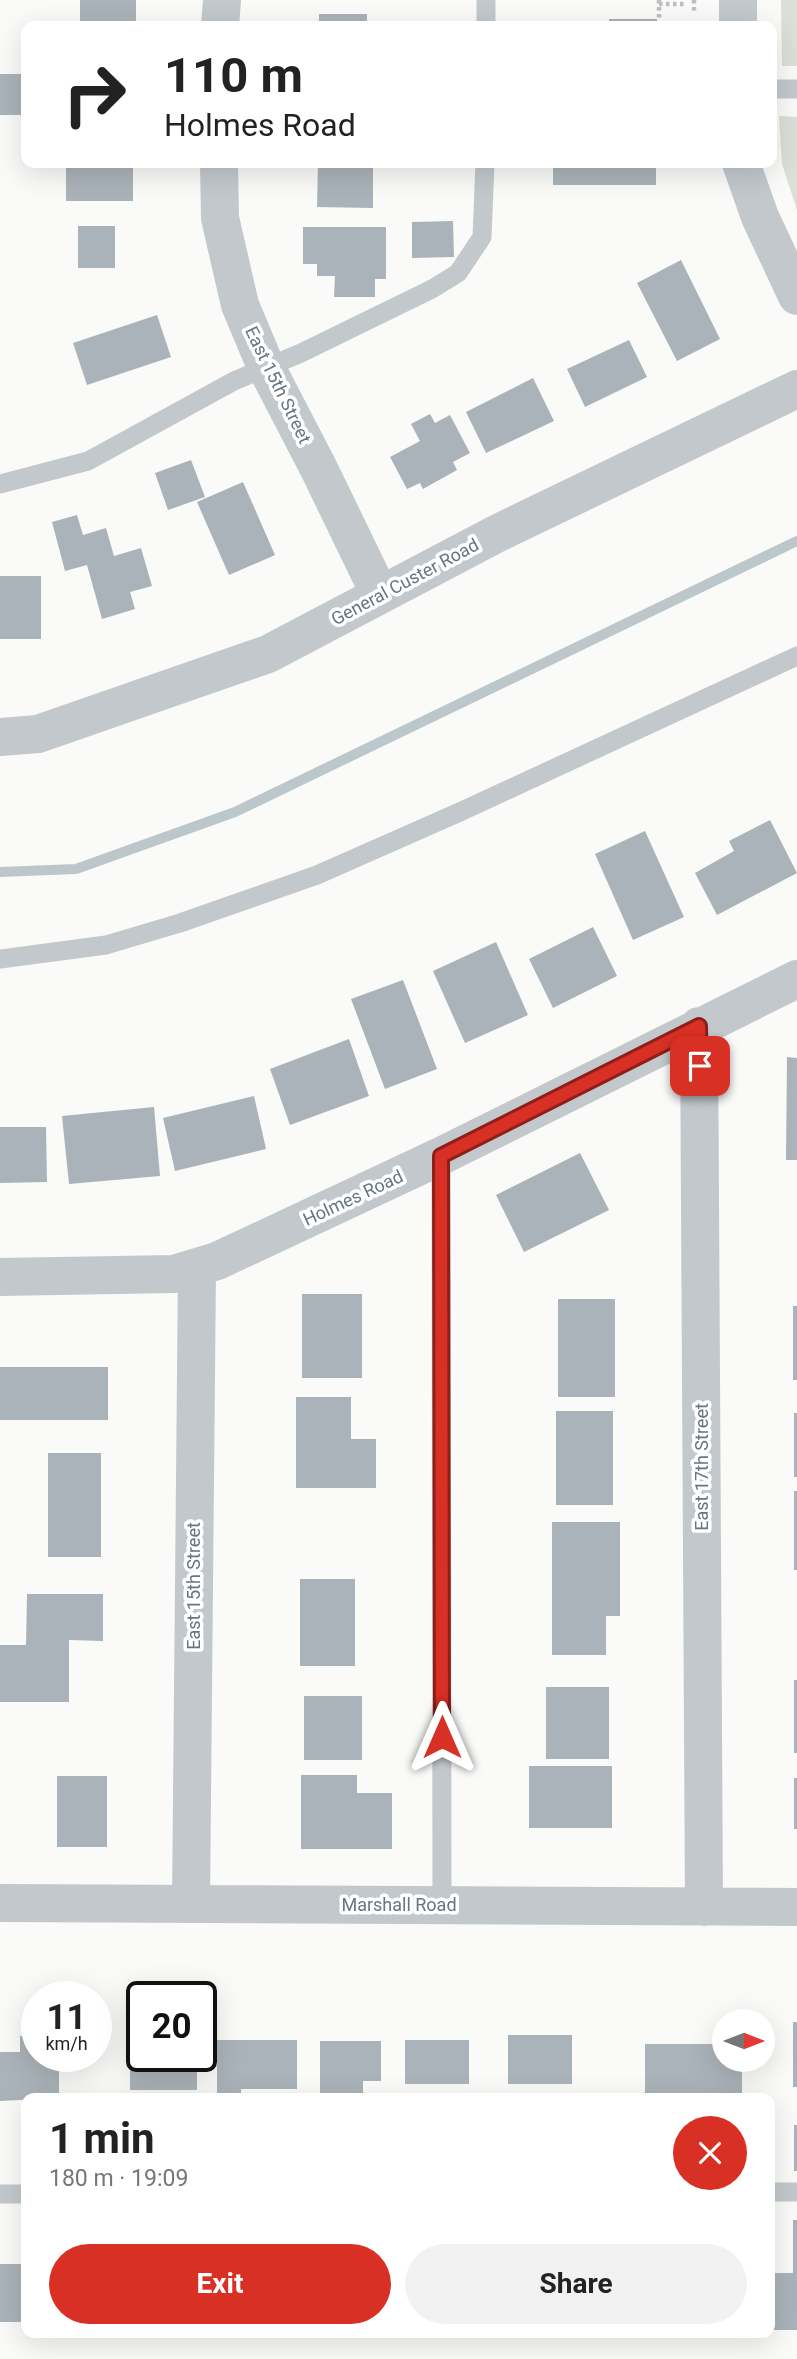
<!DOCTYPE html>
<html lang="en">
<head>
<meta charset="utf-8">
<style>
	body { margin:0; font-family:Roboto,sans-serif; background:#f2f2f2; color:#222; height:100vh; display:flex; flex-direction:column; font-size:26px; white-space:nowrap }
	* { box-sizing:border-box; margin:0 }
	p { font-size:23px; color:#767676 }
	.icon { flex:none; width:38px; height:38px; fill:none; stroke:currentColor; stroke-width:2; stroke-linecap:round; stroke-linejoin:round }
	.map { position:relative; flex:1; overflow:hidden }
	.details { position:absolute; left:21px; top:2093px; width:754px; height:245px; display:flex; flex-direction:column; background:#fff; border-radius:14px; box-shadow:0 7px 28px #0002 }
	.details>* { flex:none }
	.banner { position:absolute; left:21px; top:21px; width:756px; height:147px; border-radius:14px; box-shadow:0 7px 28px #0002; background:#fff; color:#222; overflow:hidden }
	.needle { width:46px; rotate:90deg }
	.fabs { position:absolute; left:712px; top:2009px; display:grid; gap:14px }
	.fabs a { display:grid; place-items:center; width:63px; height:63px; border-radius:50%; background:#fff; box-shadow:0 7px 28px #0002; font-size:35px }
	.speed { position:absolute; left:21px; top:1981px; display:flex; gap:14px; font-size:35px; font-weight:700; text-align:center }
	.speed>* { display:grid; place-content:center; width:91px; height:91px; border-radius:50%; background:#fff; box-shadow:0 7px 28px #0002; line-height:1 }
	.speed small { font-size:18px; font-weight:400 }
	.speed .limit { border:4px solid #111; border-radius:10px; background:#fff; color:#111 }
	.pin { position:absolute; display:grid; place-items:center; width:60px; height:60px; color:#fff; margin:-30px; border-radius:14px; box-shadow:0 4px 10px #0006 }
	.me { position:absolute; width:77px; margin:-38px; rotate:0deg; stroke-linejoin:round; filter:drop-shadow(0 0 5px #0008) }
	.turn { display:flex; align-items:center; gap:24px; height:147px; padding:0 28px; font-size:32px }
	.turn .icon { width:91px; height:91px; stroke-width:2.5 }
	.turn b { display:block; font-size:49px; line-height:60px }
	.round { display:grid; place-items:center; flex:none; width:74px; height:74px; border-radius:37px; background:#f2f2f2 }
	.head { display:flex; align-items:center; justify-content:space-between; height:119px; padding:0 28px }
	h1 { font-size:42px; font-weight:700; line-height:52px }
	.button { display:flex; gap:14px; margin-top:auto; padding:14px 28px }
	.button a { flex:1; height:80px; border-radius:42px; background:#d93025; color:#fff; font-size:28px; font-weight:700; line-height:80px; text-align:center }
	.button a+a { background:#f2f2f2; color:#222 }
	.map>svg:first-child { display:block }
	.green { fill:#dadfd7 }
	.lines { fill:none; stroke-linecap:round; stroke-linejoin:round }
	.stream { stroke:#bbc7cb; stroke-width:10 }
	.building { fill:#aab3b9 }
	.path { stroke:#bbbfc2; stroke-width:4.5; stroke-dasharray:3.5 3.5; stroke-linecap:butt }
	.service { stroke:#c3c8cc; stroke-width:19 }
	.minor { stroke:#c3c8cc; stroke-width:38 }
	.route-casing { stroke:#8d1f18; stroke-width:18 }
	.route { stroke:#d93025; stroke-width:12 }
	.labels { text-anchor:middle; stroke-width:7; stroke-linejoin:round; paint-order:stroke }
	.street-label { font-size:18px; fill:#657683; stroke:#fff }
</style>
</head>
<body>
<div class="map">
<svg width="797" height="2359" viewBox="0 0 797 2359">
	<rect width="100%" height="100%" fill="#fafaf8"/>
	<path class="green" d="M781,0H797V66H782Z
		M779,116L797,117V210L782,164Z"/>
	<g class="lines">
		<path class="stream" d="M0,872L76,869L235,812L797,541"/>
	</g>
	<path class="building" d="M80,0H136V26H80Z
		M319,14H367V26H319Z
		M609,19H657V26H609Z
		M0,74H26V115H0Z
		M66,163H133V201H66Z
		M318,163H373V208L317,207Z
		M553,163H656V185H553Z
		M453,221L454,257L412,258V222Z
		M78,226H115V268H78Z
		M303,227H386V279H375V297H334L335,276H317V264H303Z
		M681,260L720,339L677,361L637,283Z
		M157,315L171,357L87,385L73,343Z
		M629,340L647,377L585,407L567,369Z
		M533,378L554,421L486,453L466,412Z
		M430,414L435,423L450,415L470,453L453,462L457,470L423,489L420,483L407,489L390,457L420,441L411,424Z
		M191,460L205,497L168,510L155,473Z
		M243,482L275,555L229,575L197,502Z
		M77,515L83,535L106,528L114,556L141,548L152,586L130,592L135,609L102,619L87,565L65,571L52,522Z
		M0,576H41V639H0Z
		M770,820L797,873L717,915L695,873L734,851L729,841Z
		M645,831L684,917L633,940L595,854Z
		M593,927L617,976L553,1008L529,959Z
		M496,942L528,1015L465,1043L433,971Z
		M403,980L437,1069L385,1089L351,999Z
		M349,1039L369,1096L290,1125L270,1069Z
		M787,1057L797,1058V1160H786Z
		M254,1096L266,1149L175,1171L163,1118Z
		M154,1107L160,1176L69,1184L62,1116Z
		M0,1127H46L47,1182L0,1183Z
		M580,1153L609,1210L524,1252L496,1195Z
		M302,1294H362V1378H302Z
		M558,1299H615V1397H558Z
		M793,1306H797V1380H793Z
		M0,1367H108V1420H0Z
		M296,1397H351V1439H376V1488H296Z
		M556,1411H613V1505H556Z
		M794,1413H797V1477H794Z
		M48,1453H101V1557H48Z
		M794,1491H797V1570H794Z
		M552,1522H620V1616H606V1655H552Z
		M300,1579H355V1666H300Z
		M27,1594H103V1641L69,1640V1702H0V1645H26Z
		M794,1680H797V1753H794Z
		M546,1687H609V1759H546Z
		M304,1696H362V1760H304Z
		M529,1766H612V1828H529Z
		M301,1775H357V1793H392V1849H301Z
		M57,1776H107V1847H57Z
		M794,1778H797V1829H794Z
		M793,2022H797V2087H793Z
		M508,2035H572V2084H508Z
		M20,2036H37V2056H59V2098L0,2101V2052H20Z
		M217,2040H297V2089H241V2098H217Z
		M405,2040H469V2084H405Z
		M320,2041H381V2081H363V2098H320Z
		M645,2044H724V2060H742V2098H645Z
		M130,2049H142V2056H197V2090H130Z
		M794,2125H797V2171H794Z
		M793,2220H797V2330H773V2273H793Z
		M0,2264H26V2322H0Z"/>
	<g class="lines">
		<path class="path" d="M659,0V26
			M694,0V14
			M659,4H684"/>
		<path class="service" d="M486,26V0
			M772,89H797
			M0,484L88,461L234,381L301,353L432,289L458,273L482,237L485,163
			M0,959L106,945L180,923L317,875L462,811L797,656
			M441,1156L442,1905
			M770,2192H797
			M0,2194H26"/>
		<path class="minor" d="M220,26L222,0
			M738,26V0
			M219,163L220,218L240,305L266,367L319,469L380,595
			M741,163L760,217L797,296
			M0,737L38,734L268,654L498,533L797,389
			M699,1026L704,1907
			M0,1277L174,1274L217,1261L441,1156L797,979
			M0,1903L797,1907
			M191,1904L197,1268"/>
	</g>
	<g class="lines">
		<g class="route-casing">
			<path id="route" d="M442,1737L441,1156L699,1026L700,1066"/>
		</g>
		<use href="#route" class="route"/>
	</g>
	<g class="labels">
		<g class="street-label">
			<text transform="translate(278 385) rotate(64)" y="6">East 15th Street</text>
			<text transform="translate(405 582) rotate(-28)" y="6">General Custer Road</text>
			<text transform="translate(353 1198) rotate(-25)" y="6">Holmes Road</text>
			<text transform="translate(702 1467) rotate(-90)" y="6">East 17th Street</text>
			<text transform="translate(194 1586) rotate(-90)" y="6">East 15th Street</text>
			<text x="399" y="1911">Marshall Road</text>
		</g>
	</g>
</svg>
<div class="fabs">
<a><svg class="needle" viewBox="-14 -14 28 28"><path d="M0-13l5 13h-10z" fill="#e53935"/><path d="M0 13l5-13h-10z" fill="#767676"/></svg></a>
</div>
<div class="speed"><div>11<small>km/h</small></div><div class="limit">20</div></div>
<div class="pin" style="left:700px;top:1066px;background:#d93025"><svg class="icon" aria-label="arrive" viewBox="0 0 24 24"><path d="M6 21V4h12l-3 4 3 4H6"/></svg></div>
<svg class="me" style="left:442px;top:1737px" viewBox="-20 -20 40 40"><path d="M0-17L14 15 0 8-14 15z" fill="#d93025" stroke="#fff" stroke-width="4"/></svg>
<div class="banner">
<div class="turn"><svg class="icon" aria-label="right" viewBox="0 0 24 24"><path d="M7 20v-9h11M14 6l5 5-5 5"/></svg><div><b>110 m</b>Holmes Road</div></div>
</div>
<section class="details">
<div class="head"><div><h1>1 min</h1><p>180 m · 19:09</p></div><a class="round" style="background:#d93025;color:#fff"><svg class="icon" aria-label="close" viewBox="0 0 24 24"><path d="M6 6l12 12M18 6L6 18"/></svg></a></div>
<div class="button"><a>Exit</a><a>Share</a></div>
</section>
</div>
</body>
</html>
